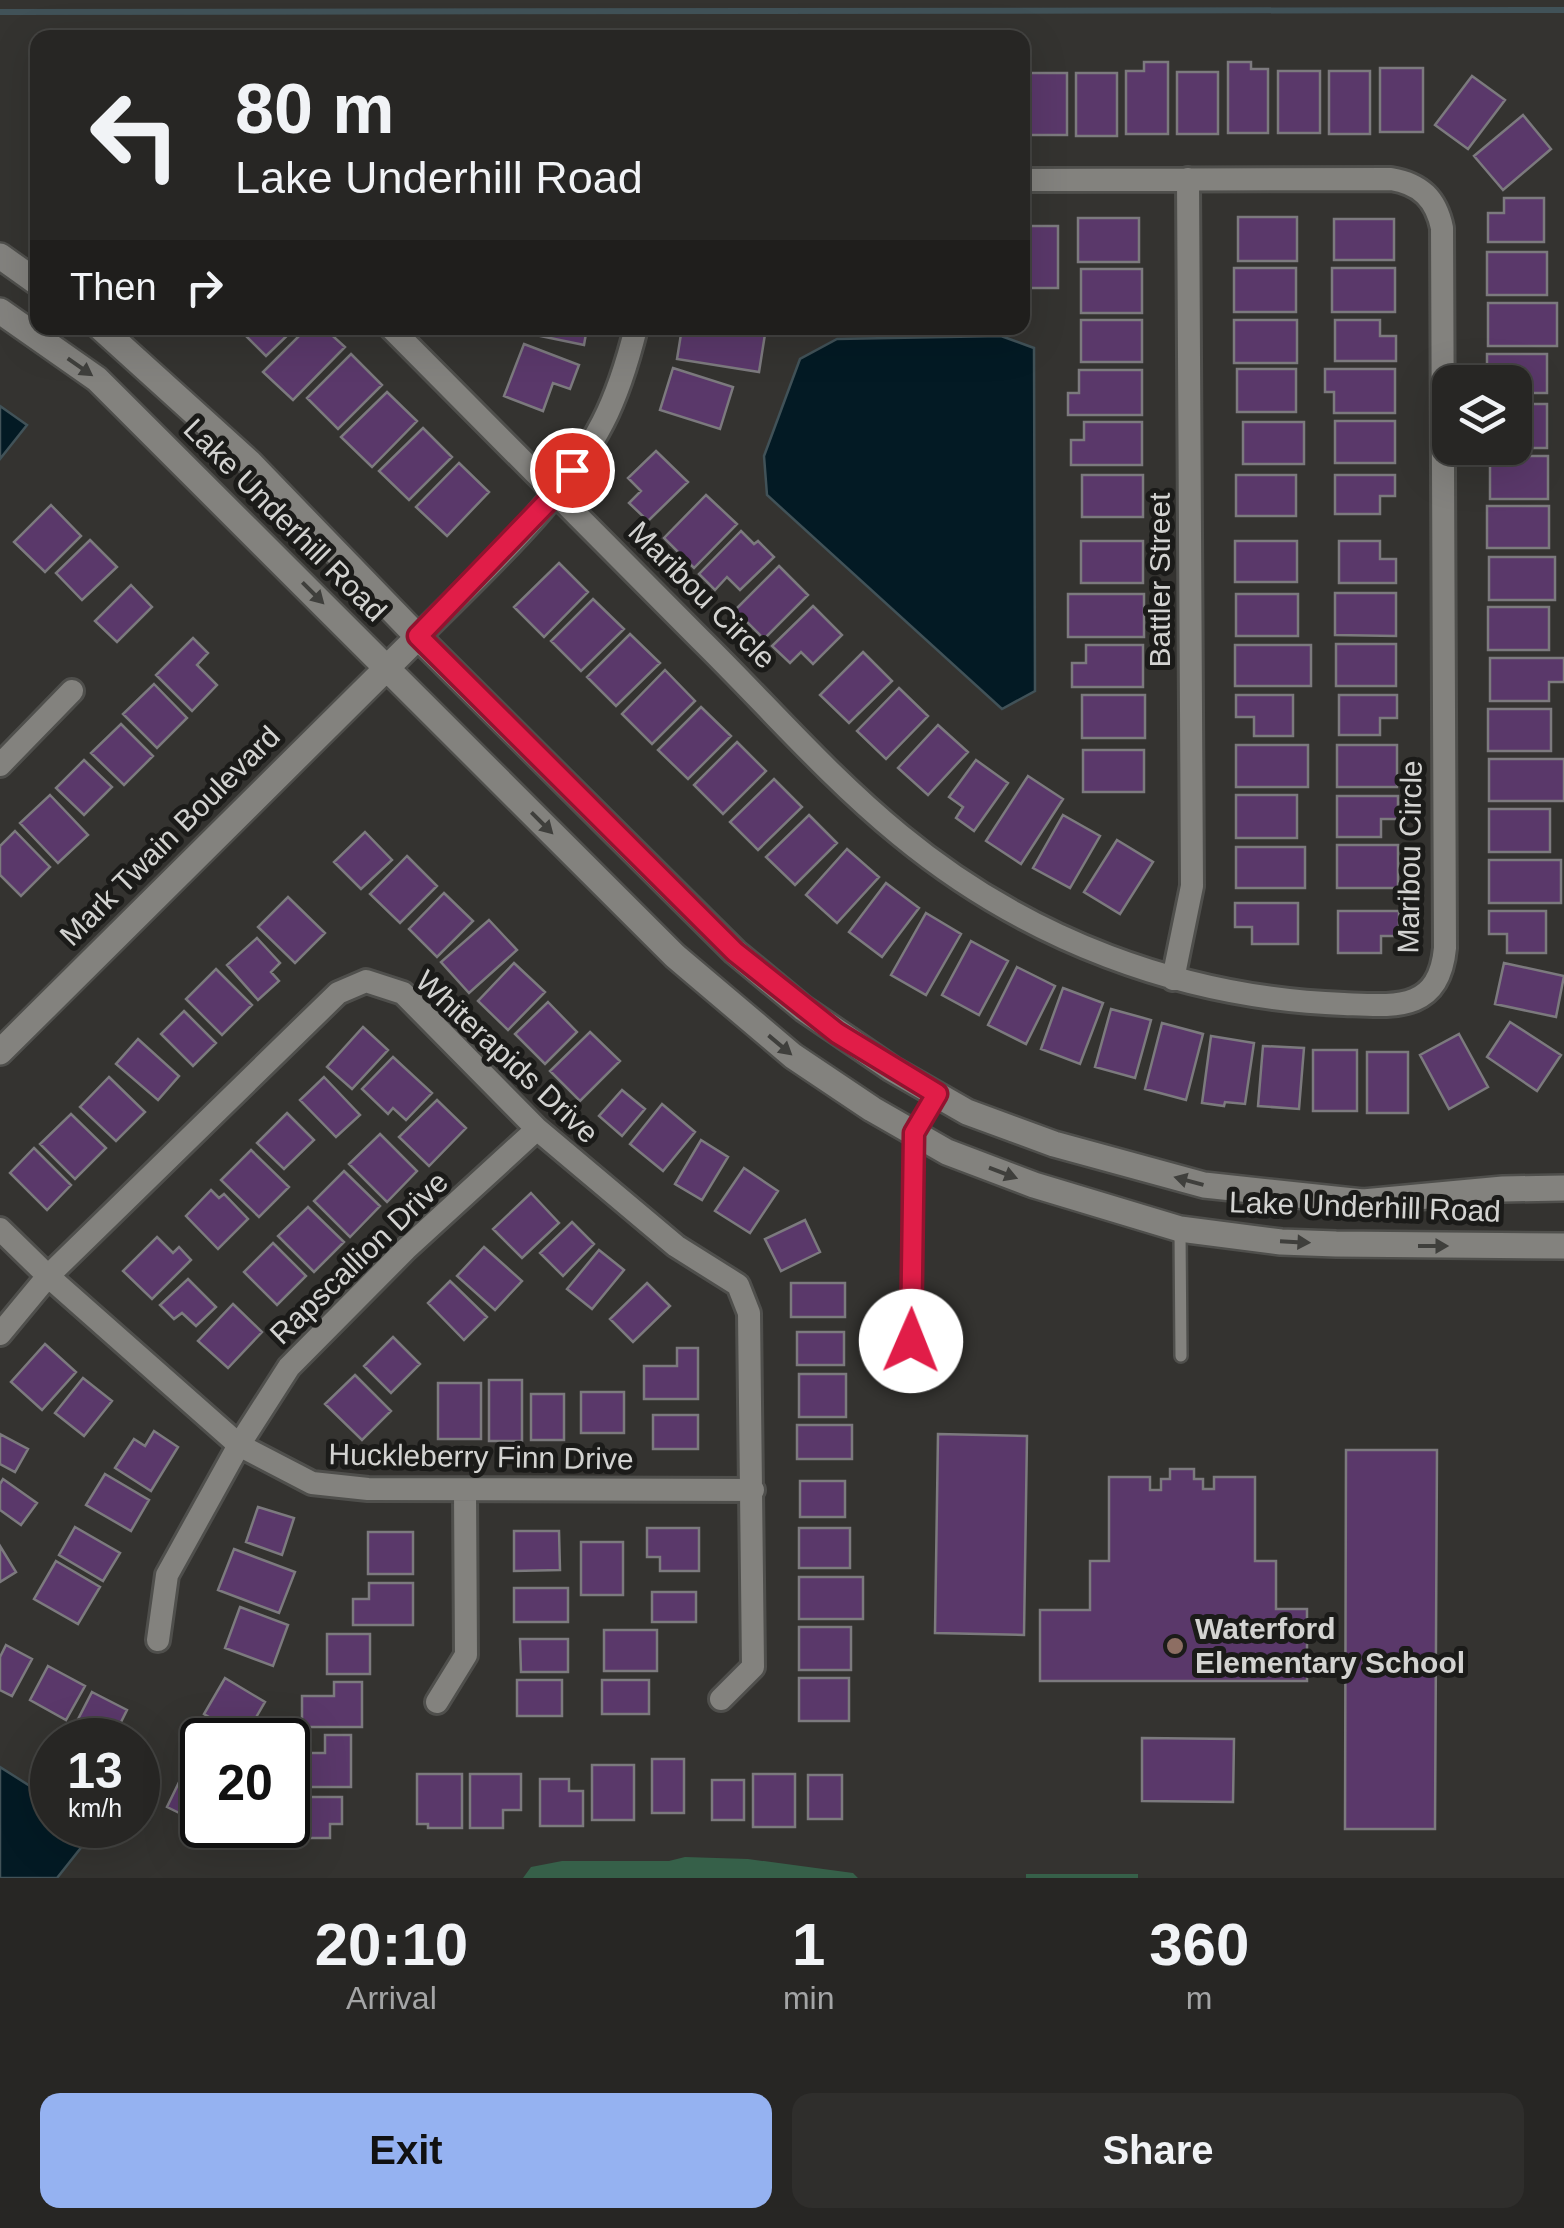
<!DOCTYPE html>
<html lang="en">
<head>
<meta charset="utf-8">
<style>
	body { margin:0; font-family:Arial,sans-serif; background:#2f2e2c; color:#f1f3f6; height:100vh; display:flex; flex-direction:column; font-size:38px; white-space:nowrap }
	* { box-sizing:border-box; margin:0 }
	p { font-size:32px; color:#a4a5a6 }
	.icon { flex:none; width:55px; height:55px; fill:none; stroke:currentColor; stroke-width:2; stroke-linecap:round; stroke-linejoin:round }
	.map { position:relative; height:1878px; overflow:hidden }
	.drawer { display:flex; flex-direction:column; background:#272624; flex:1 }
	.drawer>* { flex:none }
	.guide { position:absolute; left:30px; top:30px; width:1000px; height:305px; border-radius:20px; box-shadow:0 10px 40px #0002,0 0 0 2px #434341; background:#272624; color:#f1f3f6; overflow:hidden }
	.fabs { position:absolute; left:1432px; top:365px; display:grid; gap:20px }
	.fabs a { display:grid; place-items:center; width:100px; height:100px; border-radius:20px; background:#272624; box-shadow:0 10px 40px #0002,0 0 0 2px #434341; font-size:50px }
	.speed { position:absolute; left:30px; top:1718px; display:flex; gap:20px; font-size:50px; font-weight:700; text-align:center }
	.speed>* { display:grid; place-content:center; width:130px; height:130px; border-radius:50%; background:#272624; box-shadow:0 10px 40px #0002,0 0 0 2px #434341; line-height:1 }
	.speed small { font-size:25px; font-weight:400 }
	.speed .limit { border:5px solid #111; border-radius:15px; background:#fff; color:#111 }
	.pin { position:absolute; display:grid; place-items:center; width:85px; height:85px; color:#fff; margin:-42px; border:5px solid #fff; border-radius:50%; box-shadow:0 2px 10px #0007 }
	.me { position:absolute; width:110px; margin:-55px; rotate:1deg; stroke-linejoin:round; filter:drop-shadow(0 0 8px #0008) }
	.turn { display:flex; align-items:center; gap:35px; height:210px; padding:0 40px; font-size:45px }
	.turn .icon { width:130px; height:130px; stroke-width:2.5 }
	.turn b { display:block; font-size:70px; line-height:85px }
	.then { display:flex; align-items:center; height:95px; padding:0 40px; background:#0003; gap:20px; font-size:38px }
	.eta { display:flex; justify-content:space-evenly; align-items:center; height:170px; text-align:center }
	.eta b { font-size:60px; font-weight:700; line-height:70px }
	.primary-button { display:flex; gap:20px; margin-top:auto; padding:20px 40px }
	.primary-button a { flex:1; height:115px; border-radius:20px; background:#95b2f1; color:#111; font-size:40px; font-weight:700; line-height:115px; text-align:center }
	.primary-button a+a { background:#2f2e2c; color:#f1f3f6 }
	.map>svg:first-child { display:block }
	.green { fill:#366049 }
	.water { fill:#031a24; stroke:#415258; stroke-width:2.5 }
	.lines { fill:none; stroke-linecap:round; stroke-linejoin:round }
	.stream { stroke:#415258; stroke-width:6 }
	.building { fill:#5a386a; stroke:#7c7a7e; stroke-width:2.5 }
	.service-casing { stroke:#4f4f4c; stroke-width:16 }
	.minor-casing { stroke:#4f4f4c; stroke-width:28 }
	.tertiary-casing { stroke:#4f4f4c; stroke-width:30 }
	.service { stroke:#83827e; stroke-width:11 }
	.minor { stroke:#83827e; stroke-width:22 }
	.tertiary { stroke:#83827e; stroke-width:25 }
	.oneway { fill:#3f3f3c }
	.route-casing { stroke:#92132f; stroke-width:25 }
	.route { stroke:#e11d48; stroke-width:18 }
	.education-dot { fill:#8d6e63; stroke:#1b1b19; stroke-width:4 }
	.labels { text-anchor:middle; stroke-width:10; stroke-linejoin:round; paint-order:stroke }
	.street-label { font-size:30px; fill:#d3d3d1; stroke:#1b1b19 }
	.poi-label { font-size:30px; font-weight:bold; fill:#d3d3d1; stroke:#1b1b19; text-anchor:start }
</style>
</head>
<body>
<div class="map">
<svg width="1564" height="1878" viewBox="0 0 1564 1878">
	<rect width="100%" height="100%" fill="#343330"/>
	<path class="green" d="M685,1857L748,1859L853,1873L858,1878H523L531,1867L562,1861H669Z
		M1026,1874H1138V1878H1026Z"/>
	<path class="water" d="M1001,336L1034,348L1035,691L1002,709L767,495L764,456L800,359L837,339Z
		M0,406L27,425L0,459Z
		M0,1767L52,1800V1825H90L91,1835L57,1878H0Z"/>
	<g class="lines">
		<path class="stream" d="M0,12L1564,10"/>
	</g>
	<path class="building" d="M1144,62H1168V134H1126V71H1144Z
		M1228,62H1251V69H1268V133H1228Z
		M1380,68H1423V132H1380Z
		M1278,71H1320V133H1278Z
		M1329,71H1370V134H1329Z
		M1177,72H1218V134H1177Z
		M1025,73H1067V135H1025Z
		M1076,73H1117V136H1076Z
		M1472,76L1505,100L1468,149L1435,125Z
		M1523,115L1551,149L1503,190L1474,156Z
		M1504,198H1544V242H1488V213H1504Z
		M1238,217H1297V261H1238Z
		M1078,218H1139V262H1078Z
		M1334,219H1394V260H1334Z
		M1022,226H1058V288H1022Z
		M1487,252H1547V295H1487Z
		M1234,268H1296V312H1234Z
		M1332,268H1395V312H1332Z
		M1081,269H1142V313H1081Z
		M1488,303H1557V346H1488Z
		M1081,320H1142V362H1081Z
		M1234,320H1297V363H1234Z
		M1335,320H1380V336H1396V361H1335Z
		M238,328H295L266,356Z
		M307,328H324L345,347L293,400L263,372Z
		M516,328H587L584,345L516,331Z
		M682,328H766L759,372L677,359Z
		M524,344L579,365L570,389L553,383L543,411L504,396Z
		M351,354L382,385L338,429L307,398Z
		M1487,354H1547V393H1515V382H1487Z
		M673,368L733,387L720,429L660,410Z
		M1237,369H1296V412H1237Z
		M1325,369H1395V413H1334V392H1325Z
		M1079,370H1142V415H1068V393H1079Z
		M387,392L417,421L372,467L341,437Z
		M1515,404H1547V448H1487H1515Z
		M1335,421H1395V463H1335Z
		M1084,422H1142V465H1071V440H1084Z
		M1243,422H1304V464H1243Z
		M423,428L452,457L409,500L379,471Z
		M656,451L688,482L648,521L629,503L641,491L628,478Z
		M1490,456H1548V499H1490Z
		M459,463L489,492L447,536L416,507Z
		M1082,475H1143V517H1082Z
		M1236,475H1296V516H1236Z
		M1335,475H1395V496H1380V514H1335Z
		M706,495L737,524L694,568L664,538Z
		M51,505L81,536L45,572L14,542Z
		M1487,506H1549V548H1487Z
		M741,531L754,544L758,541L774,557L740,590L727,577L715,590L699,574Z
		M90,540L117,567L82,600L56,573Z
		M1081,541H1143V583H1081Z
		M1235,541H1297V582H1235Z
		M1339,541H1380V559H1396V583H1339Z
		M1489,557H1555V600H1489Z
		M559,563L588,592L544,637L514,607Z
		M779,566L808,595L764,639L735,610Z
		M131,585L152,607L117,642L95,621Z
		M1335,593H1396V636L1335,635Z
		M1068,594H1144V637H1068Z
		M1236,594H1298V636H1236Z
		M593,599L624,629L581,671L551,641Z
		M813,606L842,635L813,664L801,652L790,663L772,646Z
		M1488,607H1549V650H1488Z
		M630,634L660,663L616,706L587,677Z
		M193,638L208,653L197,665L217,685L192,711L156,675Z
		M1336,644H1396V686H1336Z
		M1086,645H1143V687H1072V663H1086Z
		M1235,645H1311V686H1235Z
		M863,652L892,681L849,723L820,695Z
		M1490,658H1564V682H1549V701H1490Z
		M665,670L695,701L652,744L622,714Z
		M154,684L187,718L157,748L123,714Z
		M899,688L928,716L886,759L857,731Z
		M1082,695H1145V738H1082Z
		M1236,695H1293V736H1254V717H1236Z
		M1339,695H1397V718H1380V735H1339Z
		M701,707L731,736L688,779L658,750Z
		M1488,709H1551V751H1488Z
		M121,724L153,756L124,785L91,753Z
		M938,725L968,752L928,795L898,768Z
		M737,742L766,771L723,814L694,785Z
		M1236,745H1308V787H1236Z
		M1337,745H1397V787H1337Z
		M1083,750H1144V792H1083Z
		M1489,759H1564V801H1489Z
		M84,760L112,787L84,815L56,788Z
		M976,760L1008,783L974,831L956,818L963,807L949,797Z
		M1028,776L1063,799L1021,864L986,841Z
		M774,779L802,807L758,850L730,822Z
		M50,795L88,835L58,863L20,823Z
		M1236,795H1297V838H1236Z
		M1337,796H1398V819H1381V837H1337Z
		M1489,809H1550V852H1489Z
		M809,815L837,843L795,885L766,857Z
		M1063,815L1100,836L1070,888L1033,868Z
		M15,831L50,867L21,896L0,875V846Z
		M365,832L392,860L361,889L334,862Z
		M1117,840L1153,862L1120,914L1084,892Z
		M1337,845H1398V888H1337Z
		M1236,847H1305V888H1236Z
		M847,849L879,877L837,923L806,895Z
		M407,856L437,886L400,923L370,894Z
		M1489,860H1561V903H1489Z
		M886,883L919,908L882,957L849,932Z
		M444,893L473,921L437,957L409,929Z
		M288,897L325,933L295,963L258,927Z
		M1235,903H1298V944H1252V927H1235Z
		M1338,911H1399V936H1381V953H1338Z
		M1489,911H1546V953H1507V934H1489Z
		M926,913L961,934L926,995L891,975Z
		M489,920L517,950L469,993L441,962Z
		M257,938L280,963L271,972L279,981L258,1000L227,965Z
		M971,941L1008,961L979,1015L942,995Z
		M514,963L545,992L508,1030L478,1001Z
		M1504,963L1564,976L1556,1017L1495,1004Z
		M1017,967L1055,986L1026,1044L988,1025Z
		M216,969L252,1005L222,1035L186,999Z
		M1063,988L1103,1003L1080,1064L1041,1049Z
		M548,1002L577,1032L545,1064L515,1034Z
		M1111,1009L1151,1020L1135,1078L1095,1067Z
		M184,1011L216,1043L193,1066L161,1034Z
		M1510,1022L1561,1055L1537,1091L1487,1057Z
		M1162,1023L1203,1034L1186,1100L1145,1089Z
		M363,1027L388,1050L352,1089L327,1067Z
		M590,1032L620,1061L580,1101L550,1071Z
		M1459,1034L1488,1087L1449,1109L1420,1055Z
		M1211,1036L1254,1043L1245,1104L1225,1102L1224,1106L1202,1103Z
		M138,1039L179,1076L158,1100L116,1064Z
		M1263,1046L1304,1048L1299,1109L1258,1106Z
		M1313,1050H1357V1111H1313Z
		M1367,1052H1408V1113H1367Z
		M393,1057L432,1093L406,1120L393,1108L388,1114L362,1089Z
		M109,1077L145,1112L116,1141L80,1107Z
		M324,1077L360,1115L336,1137L300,1100Z
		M622,1090L645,1109L622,1136L599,1116Z
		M437,1100L466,1128L429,1166L399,1137Z
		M662,1104L695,1132L663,1171L630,1144Z
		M287,1113L314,1140L284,1169L257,1143Z
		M71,1114L106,1148L75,1179L40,1144Z
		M380,1134L417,1171L387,1202L349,1164Z
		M701,1140L728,1157L702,1200L675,1184Z
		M34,1148L71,1185L47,1210L10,1173Z
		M251,1150L289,1187L259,1217L221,1180Z
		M744,1168L778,1191L750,1233L715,1211Z
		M344,1171L380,1206L350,1237L314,1201Z
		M211,1190L219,1198L224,1194L248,1219L218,1249L186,1216Z
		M531,1193L559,1223L522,1258L493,1229Z
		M308,1207L344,1242L314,1272L278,1236Z
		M805,1220L820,1252L781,1271L765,1239Z
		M572,1222L594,1244L563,1276L540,1253Z
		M157,1237L173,1253L179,1247L191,1260L152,1299L123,1271Z
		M273,1243L306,1276L277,1305L244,1272Z
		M484,1247L522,1281L495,1310L457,1276Z
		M599,1250L624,1270L592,1309L567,1289Z
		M188,1279L216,1307L196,1326L182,1313L174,1319L160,1305Z
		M450,1281L487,1317L464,1340L428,1303Z
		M647,1283L670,1306L633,1342L610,1319Z
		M791,1283H845V1317H791Z
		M233,1304L262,1332L228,1368L198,1341Z
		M797,1332H844V1365H797Z
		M393,1337L420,1364L391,1393L364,1366Z
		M45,1344L76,1372L42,1410L11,1382Z
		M677,1348H698V1399H644V1366H677Z
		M799,1374H846V1417H799Z
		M355,1375L391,1411L362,1440L325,1404Z
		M83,1378L112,1401L84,1436L55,1413Z
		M489,1380H522V1441H489Z
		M438,1383H481V1439H438Z
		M581,1392H624V1433H581Z
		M531,1394H564V1440H531Z
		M653,1415H698V1449H653Z
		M797,1425H852V1459H797Z
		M154,1431L178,1447L151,1491L115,1468L134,1439L145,1446Z
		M0,1434L28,1449L15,1472L0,1464Z
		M938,1434L1027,1436L1024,1635L935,1633Z
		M1346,1450H1437L1435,1829H1345Z
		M1170,1469H1194V1479H1203V1489H1214V1477H1255V1561H1276V1609H1307V1681H1040V1610H1090V1561H1109V1477H1150V1490H1161V1479H1170Z
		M105,1474L149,1500L131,1531L86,1505Z
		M3,1479L37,1503L21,1525L0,1510V1484Z
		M800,1481H845V1517H800Z
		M258,1507L294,1518L282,1555L246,1542Z
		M75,1527L120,1553L103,1581L59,1555Z
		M647,1528H699V1571H660V1557H647Z
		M799,1528H850V1568H799Z
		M514,1531H559L560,1570L514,1571Z
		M368,1532H413V1574H368Z
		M581,1542H623V1595H581Z
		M0,1546L16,1572L0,1582Z
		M234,1549L295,1572L279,1613L218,1590Z
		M56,1561L100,1587L78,1624L34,1599Z
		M799,1577H863V1619H799Z
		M369,1583H413V1625H353V1599H369Z
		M514,1588H568V1622H514Z
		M652,1592H696V1622H652Z
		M240,1607L288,1625L273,1666L225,1648Z
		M799,1627H851V1670H799Z
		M604,1630H657V1671H604Z
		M327,1634H370V1674H327Z
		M520,1639H568V1672H521Z
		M6,1645L32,1659L12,1696L0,1690V1657Z
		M48,1666L85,1686L66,1720L30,1700Z
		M225,1678L265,1702L244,1738L204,1714Z
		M799,1678H849V1721H799Z
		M517,1680H562V1716H517Z
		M602,1680H649V1714H602Z
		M334,1682H362V1727H302V1696H334Z
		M92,1692L127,1710L112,1740H99L74,1727Z
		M211,1729L231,1740H205Z
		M325,1735H351V1787H298V1753H325Z
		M1142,1738L1234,1739L1233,1802L1142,1801Z
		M202,1745V1773L191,1766Z
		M652,1759H684V1813H652Z
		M592,1765H634V1820H592Z
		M417,1774H462V1828H428V1824H417Z
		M470,1774H521V1810H503V1828H470Z
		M753,1774H795V1827H753Z
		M808,1775H842V1819H808Z
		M182,1776L202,1786V1824L167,1807Z
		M540,1779H569V1791H583V1826H540Z
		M712,1780H744V1820H712Z
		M288,1797H342V1824H330V1838H286Z
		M205,1825H230L225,1835Z"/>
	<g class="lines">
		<g class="service-casing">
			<path id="service" d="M1180,1229L1181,1356
				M922,1360L911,1341L914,1133L937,1094"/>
		</g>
		<g class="minor-casing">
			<path id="minor" d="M391,328C494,431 597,535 700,639C766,704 828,776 900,835C1026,939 1181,998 1344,1004C1395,1006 1439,1012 1445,948L1442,228C1436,199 1421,184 1391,179L1022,180
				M418,637C480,574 563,500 603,422C619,391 628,360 636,328
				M0,765L72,691
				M1173,979L1192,886L1188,179
				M0,1229L48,1276L239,1445L312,1483L368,1489L753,1490
				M0,1334L48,1276L338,993L366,981L403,993L537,1129L676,1246L738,1285L749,1313L753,1667L721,1699
				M158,1640L167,1575L239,1445L289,1367L406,1249L537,1129
				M437,1702L466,1655L465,1490"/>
		</g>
		<g class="tertiary-casing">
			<path id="tertiary" d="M0,256L38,283
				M0,311L97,379L675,956L793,1056L872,1109L947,1152L1034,1185L1180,1229L1281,1242L1336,1244L1564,1246
				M101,328L249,462L418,637L735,952L804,1009L892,1069L967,1112L1054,1144L1204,1185L1363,1202L1503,1189L1564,1188
				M0,1052L418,637"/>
		</g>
		<use href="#service" class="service"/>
		<use href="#minor" class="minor"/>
		<use href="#tertiary" class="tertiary"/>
	</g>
	<defs><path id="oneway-solid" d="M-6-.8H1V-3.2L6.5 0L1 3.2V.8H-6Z" transform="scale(2.5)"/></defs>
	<g class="oneway">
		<use href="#oneway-solid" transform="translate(80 367) rotate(35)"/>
		<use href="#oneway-solid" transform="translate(313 593) rotate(45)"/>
		<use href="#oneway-solid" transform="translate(542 823) rotate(45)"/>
		<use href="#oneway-solid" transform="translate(780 1045) rotate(40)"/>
		<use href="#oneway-solid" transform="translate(1003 1173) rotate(21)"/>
		<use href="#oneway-solid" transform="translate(1189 1181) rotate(-165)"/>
		<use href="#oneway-solid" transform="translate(1295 1242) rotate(3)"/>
		<use href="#oneway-solid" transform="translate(1433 1246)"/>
	</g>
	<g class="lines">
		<g class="route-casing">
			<path id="route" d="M572,470L555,494L418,636L735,952L837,1033L937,1094L914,1133L911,1341"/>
		</g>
		<use href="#route" class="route"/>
	</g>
	<circle class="education-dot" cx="1175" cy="1646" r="10"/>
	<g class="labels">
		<g class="street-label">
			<text transform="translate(285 520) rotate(45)" y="10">Lake Underhill Road</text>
			<text transform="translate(1160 580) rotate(-90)" y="10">Battler Street</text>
			<text transform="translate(702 595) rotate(45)" y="10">Maribou Circle</text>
			<text transform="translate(170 836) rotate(-45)" y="10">Mark Twain Boulevard</text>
			<text transform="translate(1410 857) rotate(-89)" y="10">Maribou Circle</text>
			<text transform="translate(507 1057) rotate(43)" y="10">Whiterapids Drive</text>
			<text transform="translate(1365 1207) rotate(2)" y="10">Lake Underhill Road</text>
			<text transform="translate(359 1258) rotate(-44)" y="10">Rapscallion Drive</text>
			<text transform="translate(481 1457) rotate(1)" y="10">Huckleberry Finn Drive</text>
		</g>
		<g class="poi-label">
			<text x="1195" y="1639">Waterford<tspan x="1195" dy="34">Elementary School</tspan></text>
		</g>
	</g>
</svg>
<div class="fabs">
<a><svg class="icon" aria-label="layers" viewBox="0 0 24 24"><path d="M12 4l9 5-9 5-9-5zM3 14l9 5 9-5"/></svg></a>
</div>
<div class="speed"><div>13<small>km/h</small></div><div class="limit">20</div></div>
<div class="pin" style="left:572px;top:470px;background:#d93025"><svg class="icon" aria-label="arrive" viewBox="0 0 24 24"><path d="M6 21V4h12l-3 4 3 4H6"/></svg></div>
<svg class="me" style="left:911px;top:1341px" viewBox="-20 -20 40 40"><circle r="19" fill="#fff"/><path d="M0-13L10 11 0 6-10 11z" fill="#e11d48"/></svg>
<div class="guide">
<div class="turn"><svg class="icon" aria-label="left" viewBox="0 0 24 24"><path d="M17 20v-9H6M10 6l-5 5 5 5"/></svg><div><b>80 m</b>Lake Underhill Road</div></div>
<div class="then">Then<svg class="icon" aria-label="right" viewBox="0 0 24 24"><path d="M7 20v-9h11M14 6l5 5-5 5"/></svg></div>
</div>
</div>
<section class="drawer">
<div class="eta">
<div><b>20:10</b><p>Arrival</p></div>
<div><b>1</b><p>min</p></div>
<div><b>360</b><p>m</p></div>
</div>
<div class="primary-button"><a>Exit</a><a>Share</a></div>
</section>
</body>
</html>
